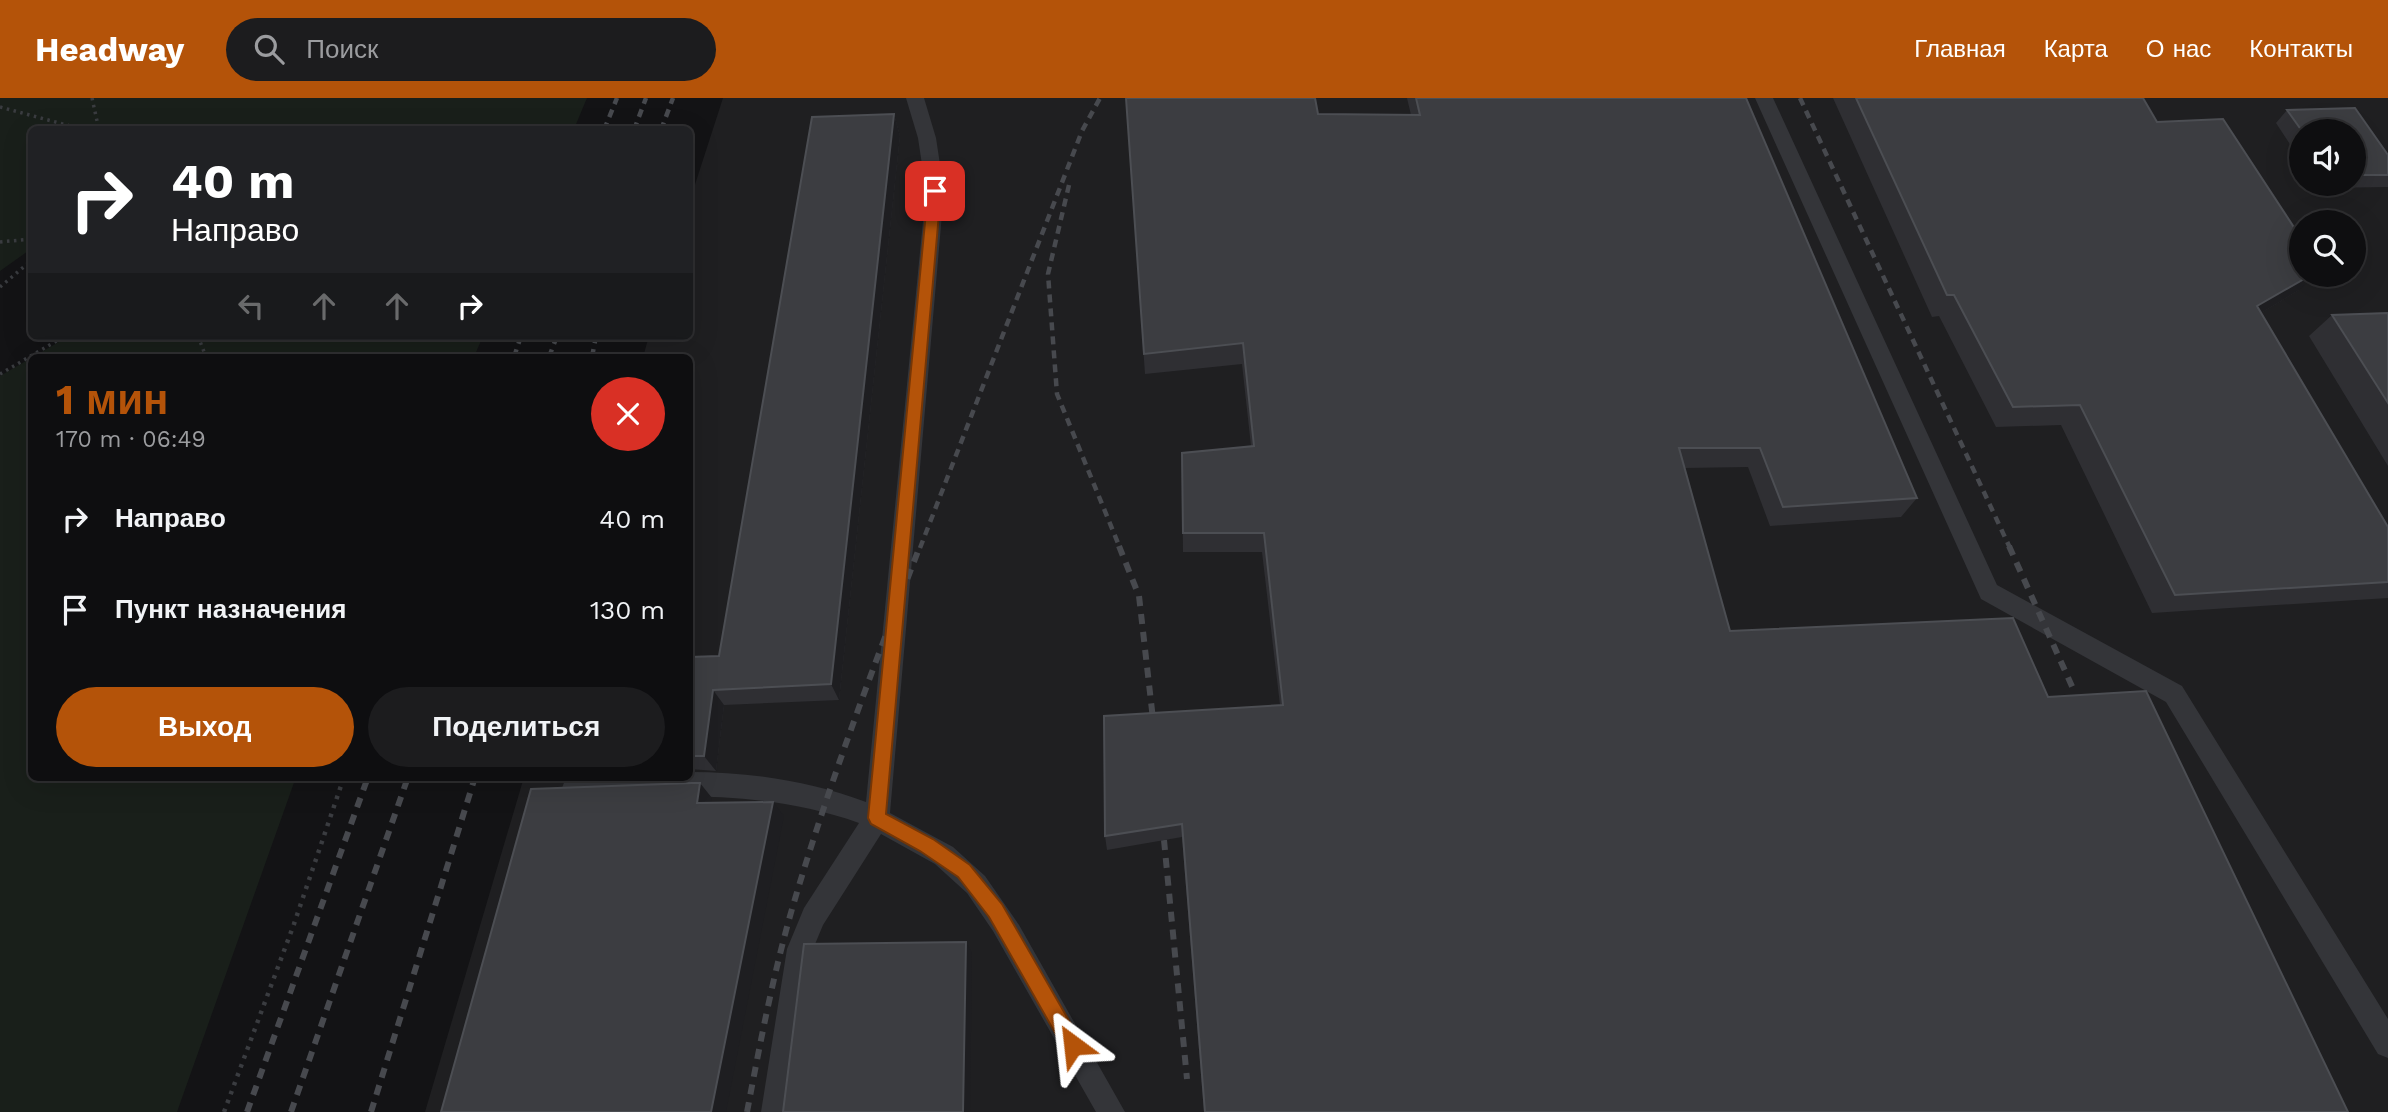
<!DOCTYPE html>
<html lang="ru">
<head>
<meta charset="utf-8">
<style>
	body { margin:0; font-family:"Work Sans",sans-serif; background:#1c1c1e; color:#f1f3f6; height:100vh; display:flex; flex-direction:column; font-size:26px; white-space:nowrap }
	* { box-sizing:border-box; margin:0 }
	p { font-size:23px; color:#9b9c9f }
	.icon { flex:none; width:38px; height:38px; fill:none; stroke:currentColor; stroke-width:2; stroke-linecap:round; stroke-linejoin:round }
	.map { position:relative; flex:1; overflow:hidden }
	.side { position:absolute; left:28px; top:256px; width:665px; height:427px; display:flex; flex-direction:column; background:#0e0e10; border-radius:10px; box-shadow:0 7px 28px #0002,0 0 0 2px #2e2e30 }
	.side>* { flex:none }
	.hud { position:absolute; left:28px; top:28px; width:665px; height:214px; border-radius:10px; box-shadow:0 7px 28px #0002,0 0 0 2px #2e2e30; background:#202124; color:#fff; overflow:hidden }
	.buttons { position:absolute; left:2289px; top:21px; display:grid; gap:14px }
	.buttons a { display:grid; place-items:center; width:77px; height:77px; border-radius:50%; background:#0e0e10; box-shadow:0 7px 28px #0002,0 0 0 2px #2e2e30; font-size:35px }
	.pin { position:absolute; display:grid; place-items:center; width:60px; height:60px; color:#fff; margin:-30px; border-radius:14px; box-shadow:0 4px 10px #0006 }
	.me { position:absolute; width:77px; margin:-38px; rotate:330deg; stroke-linejoin:round; filter:drop-shadow(0 0 5px #0008) }
	.turn { display:flex; align-items:center; gap:24px; height:147px; padding:0 28px; font-size:32px }
	.turn .icon { width:91px; height:91px; stroke-width:2.5 }
	.turn b { display:block; font-size:49px; line-height:60px }
	.lanes { display:flex; align-items:center; height:66px; padding:0 28px; background:#0003; justify-content:center; gap:35px; direction:ltr }
	.lanes .off { opacity:.35 }
	.round { display:grid; place-items:center; flex:none; width:74px; height:74px; border-radius:37px; background:#1c1c1e }
	.summary { display:flex; align-items:center; justify-content:space-between; height:119px; padding:0 28px }
	h1 { font-size:42px; font-weight:700; line-height:52px; color:#b45309 }
	.cta { display:flex; gap:14px; margin-top:auto; padding:14px 28px }
	.cta a { flex:1; height:80px; border-radius:42px; background:#b45309; color:#fff; font-size:28px; font-weight:700; line-height:80px; text-align:center }
	.cta a+a { background:#1c1c1e; color:#f1f3f6 }
	ul { padding:0; list-style:none }
	li { display:flex; align-items:center; gap:21px; height:91px; padding:0 28px }
	li div { flex:1 }
	li b { display:block; font-size:26px }
	li em { font-style:normal }
	header { display:flex; align-items:center; gap:42px; box-sizing:border-box; height:98px; padding:0 35px; background:#b45309; color:#fff }
	header strong { font-size:33px }
	nav { display:flex; gap:38px; margin-inline-start:auto; font-size:24px }
	.search { width:490px; height:63px; background:#1c1c1e; display:flex; align-items:center; gap:18px; box-sizing:border-box; padding:0 24px; border-radius:38px; color:#9b9c9f; font-size:26px }
	.map>svg:first-child { display:block }
	.built { fill:#1f1f21; fill-rule:evenodd }
	.green { fill:#191f1a }
	.lines { fill:none; stroke-linecap:round; stroke-linejoin:round }
	.path-far1 { stroke:#3a3c40; stroke-width:3.5; stroke-dasharray:2.5 4.5; stroke-linecap:butt }
	.path { stroke:#3a3c40; stroke-width:4.5; stroke-dasharray:3.5 6; stroke-linecap:butt }
	.lane { fill:#343539; fill-rule:evenodd }
	.rail-far1 { stroke:#47494e; stroke-width:4.5; stroke-dasharray:8 6; stroke-linecap:butt }
	.rail { stroke:#47494e; stroke-width:6; stroke-dasharray:10 8; stroke-linecap:butt }
	.wall { fill:#2f2f33 }
	.shaded-wall { fill:#1e1e21 }
	.building { fill:#3c3d41; stroke:#4c4e53; stroke-width:2 }
	.route { fill:#b45309; stroke:#753606; stroke-width:2 }
</style>
</head>
<body>
<header>
<strong>Headway</strong>
<div class="search"><svg class="icon" aria-label="search" viewBox="0 0 24 24"><circle cx="10" cy="10" r="6"/><path d="M15 15l6 6"/></svg>Поиск</div>
<nav><a>Главная</a><a>Карта</a><a>О нас</a><a>Контакты</a></nav>
</header>
<div class="map">
<svg width="2388" height="1014" viewBox="0 0 2388 1014">
	<rect width="100%" height="100%" fill="#131315"/>
	<path class="built" d="M723,0H2388V1014H425L524,679H690V259H643L649,238H690V102ZM2301,33H2354V86H2301ZM2301,124H2354V177H2301Z"/>
	<path class="green" d="M0,0H587L574,31L32,32L31,151L0,173Z
		M69,238H483L474,259H33Z
		M31,260L32,679H296L177,1014H0V278Z"/>
	<g class="lines">
		<path class="path-far1" d="M92,0L99,32
			M0,9L85,32
			M0,144L32,141
			M0,189L32,162
			M198,238L206,259
			M0,276L65,238"/>
		<path class="path" d="M224,1014L294,826L344,679"/>
		<path class="lane" d="M906,0H924L936,40L944,93L890,715L953,749L985,778L1019,827L1125,1014H1096L993,833L967,795L935,766L881,736L823,827L813,851L789,1014H761L787,851L804,810L859,725C766,692 671,697 574,702L565,698L562,690L565,682L573,679H690V674C750,674 809,683 866,704L926,93L918,40Z
			M1755,0H1773L1997,487L2182,588L2388,921V960L2378,956L2166,604L1981,501Z"/>
		<path class="rail-far1" d="M1800,0L2010,450
			M604,32L617,0
			M634,32L646,0
			M661,32L673,0
			M1069,87L1048,176L1057,296L1120,450
			M514,259L521,238
			M549,259L557,238
			M592,259L596,238
			M920,450L1082,33L1100,0"/>
		<path class="rail" d="M1119,448L1139,498L1154,630
			M2009,448L2075,595
			M1164,742L1187,981
			M247,1014L368,679
			M291,1014L408,679
			M371,1014L475,679
			M747,1014C760,946 773,877 792,811C828,688 874,567 920,448"/>
	</g>
	<path class="wall" d="M1126,0L1318,16L1411,17L1407,0H1746L1917,400L1901,419L1770,428L1748,369L1684,370L1730,533L2048,599L2348,1014H1204L1182,739L1107,752L1105,738L1280,607L1262,454H1183L1182,355L1251,348L1242,266L1145,276Z
		M1833,0H2143L2157,24L2299,192L2261,215L2388,429V500L2152,515L2061,327L1996,329L1939,218L1932,219Z
		M2355,10L2388,57V89L2320,90L2317,86H2354V33H2301V63L2276,25L2287,12Z
		M894,16L900,38L839,602L724,607L716,673L690,671V672V559L719,558Z
		M2388,215V368L2309,238L2332,217Z"/>
	<path class="shaded-wall" d="M894,16L900,38L839,602L831,586Z
		M2311,177H2315L2299,192L2236,230L2257,208Z
		M713,592L724,607L716,673L704,658Z
		M700,685L712,700L709,719L697,705Z
		M773,704L784,718L726,1014H711Z
		M966,844L972,855L970,1014H963Z"/>
	<path class="building" d="M1126,0H1315L1318,16L1420,17L1416,0H1746L1917,400L1783,409L1760,350H1679L1730,533L2013,520L2048,599L2146,593L2348,1014H1205L1182,726L1105,738L1104,618L1283,607L1264,435H1183L1182,355L1254,348L1243,245L1144,256Z
		M1856,0H2143L2157,24L2223,21L2301,140V177H2311L2257,208L2388,429V484L2175,497L2080,307L2013,309L1954,197H1947Z
		M2355,10L2388,57V77H2354V33H2302L2287,12Z
		M894,16L831,586L713,592L704,658H690V559L719,558L812,19Z
		M2388,215V305L2332,217Z
		M692,685H700L697,705L773,704L711,1014H441L531,691Z
		M966,844L963,1014H783L804,846Z"/>
	<path class="route" d="M935,88L941,93L886,716L933,741L970,767L1002,806L1079,940L1082,947L1079,954L1073,956L1066,954L989,819L958,779L920,753L871,726L868,720L928,93Z"/>
</svg>
<div class="buttons">
<a><svg class="icon" aria-label="sound" viewBox="0 0 24 24"><path d="M4 9h4l5-4v14l-5-4H4zM17 9q2 3 0 6"/></svg></a>
<a><svg class="icon" aria-label="search" viewBox="0 0 24 24"><circle cx="10" cy="10" r="6"/><path d="M15 15l6 6"/></svg></a>
</div>
<div class="pin" style="left:935px;top:93px;background:#d93025"><svg class="icon" aria-label="arrive" viewBox="0 0 24 24"><path d="M6 21V4h12l-3 4 3 4H6"/></svg></div>
<svg class="me" style="left:1073px;top:947px" viewBox="-20 -20 40 40"><path d="M0-17L14 15 0 8-14 15z" fill="#b45309" stroke="#fff" stroke-width="4"/></svg>
<div class="hud">
<div class="turn"><svg class="icon" aria-label="right" viewBox="0 0 24 24"><path d="M7 20v-9h11M14 6l5 5-5 5"/></svg><div><b>40 m</b>Направо</div></div>
<div class="lanes"><svg class="icon off" aria-label="left" viewBox="0 0 24 24"><path d="M17 20v-9H6M10 6l-5 5 5 5"/></svg><svg class="icon off" aria-label="ahead" viewBox="0 0 24 24"><path d="M12 20V5M6 11l6-6 6 6"/></svg><svg class="icon off" aria-label="ahead" viewBox="0 0 24 24"><path d="M12 20V5M6 11l6-6 6 6"/></svg><svg class="icon" aria-label="right" viewBox="0 0 24 24"><path d="M7 20v-9h11M14 6l5 5-5 5"/></svg></div>
</div>
<section class="side">
<div class="summary"><div><h1>1 мин</h1><p>170 m · 06:49</p></div><a class="round" style="background:#d93025;color:#fff"><svg class="icon" aria-label="close" viewBox="0 0 24 24"><path d="M6 6l12 12M18 6L6 18"/></svg></a></div>
<ul>
<li><svg class="icon" aria-label="right" viewBox="0 0 24 24"><path d="M7 20v-9h11M14 6l5 5-5 5"/></svg><div><b>Направо</b></div><em>40 m</em></li>
<li><svg class="icon" aria-label="arrive" viewBox="0 0 24 24"><path d="M6 21V4h12l-3 4 3 4H6"/></svg><div><b>Пункт назначения</b></div><em>130 m</em></li>
</ul>
<div class="cta"><a>Выход</a><a>Поделиться</a></div>
</section>
</div>
</body>
</html>
